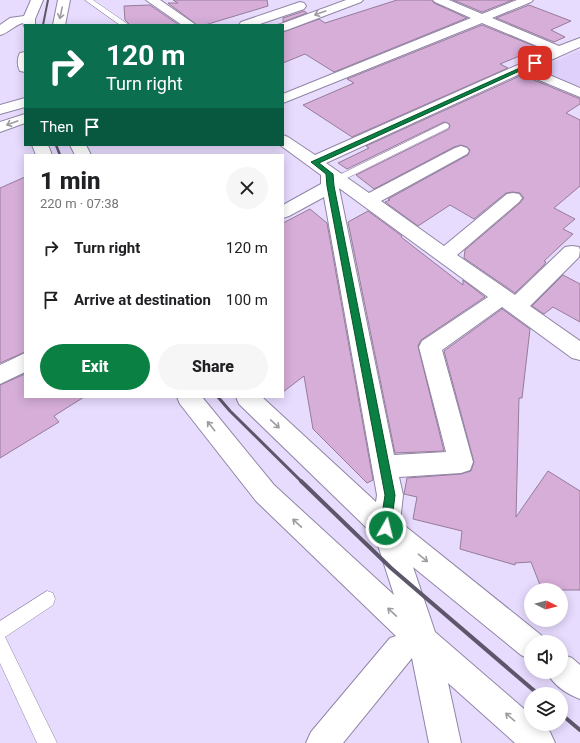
<!DOCTYPE html>
<html lang="en">
<head>
<meta charset="utf-8">
<style>
	body { margin:0; font-family:Roboto,sans-serif; background:#f6f6f6; color:#202124; height:100vh; display:flex; flex-direction:column; font-size:15px; white-space:nowrap }
	* { box-sizing:border-box; margin:0 }
	p { font-size:13px; color:#757577 }
	.icon { flex:none; width:22px; height:22px; fill:none; stroke:currentColor; stroke-width:2; stroke-linecap:round; stroke-linejoin:round }
	.map { position:relative; flex:1; overflow:hidden }
	.sheet { position:absolute; left:24px; top:154px; width:260px; height:244px; display:flex; flex-direction:column; background:#fff; border-radius:0px; box-shadow:0 2px 10px #0003 }
	.sheet>* { flex:none }
	.guide { position:absolute; left:24px; top:24px; width:260px; height:122px; border-radius:0px; box-shadow:0 2px 10px #0003; background:#0b6e4f; color:#fff; overflow:hidden }
	.needle { width:26px; rotate:96deg }
	.buttons { position:absolute; left:524px; top:583px; display:grid; gap:8px }
	.buttons a { display:grid; place-items:center; width:44px; height:44px; border-radius:50%; background:#fff; box-shadow:0 2px 10px #0003; font-size:20px }
	.pin { position:absolute; display:grid; place-items:center; width:34px; height:34px; color:#fff; margin:-17px; border-radius:8px; box-shadow:0 2px 6px #0006 }
	.me { position:absolute; width:44px; margin:-22px; rotate:8deg; stroke-linejoin:round; filter:drop-shadow(0 0 3px #0008) }
	.turn { display:flex; align-items:center; gap:14px; height:84px; padding:0 16px; font-size:18px }
	.turn .icon { width:52px; height:52px; stroke-width:2.5 }
	.turn b { display:block; font-size:28px; line-height:34px }
	.then { display:flex; align-items:center; height:38px; padding:0 16px; background:#0003; gap:8px; font-size:15px }
	.round { display:grid; place-items:center; flex:none; width:42px; height:42px; border-radius:21px; background:#f6f6f6 }
	.overview { display:flex; align-items:center; justify-content:space-between; height:68px; padding:0 16px }
	h1 { font-size:24px; font-weight:800; line-height:30px }
	.primary-button { display:flex; gap:8px; margin-top:auto; padding:8px 16px }
	.primary-button a { flex:1; height:46px; border-radius:24px; background:#0b8043; color:#fff; font-size:16px; font-weight:800; line-height:46px; text-align:center }
	.primary-button a+a { background:#f6f6f6; color:#202124 }
	ul { padding:0; list-style:none }
	li { display:flex; align-items:center; gap:12px; height:52px; padding:0 16px }
	li div { flex:1 }
	li b { display:block; font-size:15px }
	li em { font-style:normal }
	.map>svg:first-child { display:block }
	.built { fill:#dfd0fb }
	.building { fill:#d6aed8; stroke:#967c97 }
	.lines { fill:none; stroke-linecap:round; stroke-linejoin:round }
	.service-casing { stroke:#9185a6; stroke-width:1 }
	.minor-casing { stroke:#9185a6; stroke-width:2 }
	.secondary-casing { stroke:#9185a6; stroke-width:2 }
	.service { fill:#fff; fill-rule:evenodd }
	.minor { fill:#fff; fill-rule:evenodd }
	.secondary { fill:#fff; fill-rule:evenodd }
	.rail-far3 { stroke:#5e576b; stroke-width:2 }
	.rail-far2 { stroke:#5e576b; stroke-width:2.5 }
	.rail-far1 { stroke:#5e576b; stroke-width:3 }
	.rail { stroke:#5e576b; stroke-width:4 }
	.oneway { stroke:#9e9ca1 }
	.route { fill:#0b8043; stroke:#07532c }
</style>
</head>
<body>
<div class="map">
<svg width="580" height="743" viewBox="0 0 580 743">
	<rect width="100%" height="100%" fill="#e7dbfe"/>
	<path class="built" d="M580,50V89L541,74L538,69Z"/>
	<path class="building" d="M173,0H267L268,6L205,25H197L168,3H178Z
		M397,0H432L434,3L467,18L334,72L305,54L283,63V32L319,19L325,23Z
		M453,0H513L482,12Z
		M150,5L179,25H130L125,20L124,6Z
		M529,5L571,21L551,30L565,37L554,42L496,18Z
		M304,11L307,13L283,22V18Z
		M482,25L539,48L500,64L508,68L352,137L303,105L354,83L347,79Z
		M522,75L580,99V104L566,113L580,120V186L554,208L575,219L563,229L573,234L544,261L546,262L544,265L515,293L464,258L465,250L520,203L524,198L520,193L513,192L506,193L474,219L450,205L418,226L385,202L390,200L388,199L468,155L470,150L467,147L461,145L454,147L374,189L356,175L449,129L450,125L448,123L444,122L347,169L338,163L369,148L366,146Z
		M25,177V352L0,363V188Z
		M310,209L327,223L373,480L367,483L313,429L304,376L283,392V223Z
		M368,211L402,236L401,237L463,285V280L485,297L421,340L418,346L444,451L395,453L348,222Z
		M563,275L580,284V322L553,307L544,314L532,306Z
		M502,309L530,329L522,398H519L516,517L548,471L580,491V590H542L531,562L515,563V565L460,549L462,531L413,519L417,497L404,494L407,478L461,474L471,471L474,462L444,351Z
		M25,374V397H84L54,416L59,422L0,458V385Z"/>
	<g class="lines">
		<g class="service-casing">
			<path id="service" d="M85,0H93L129,25H120Z
				M445,123L448,124L449,126L448,128L341,181H335L333,179L335,177Z
				M47,591L53,593L55,599L53,605L5,637L57,743H37L0,663V621Z"/>
		</g>
		<g class="minor-casing">
			<path id="minor" d="M31,0H43L35,19V25H25V28L23,23C14,25 9,33 0,35V25L10,18L24,16Z
				M58,0H70L65,25H53Z
				M146,0H160L196,25H182Z
				M433,0H449L482,14L517,0H533L531,2L492,18L559,46L580,38V47L533,68L580,88V97L522,73L326,163L369,193L455,148L461,146L467,148L469,151L467,154L381,201L444,246L507,194L513,193L519,194L522,198L519,202L457,255L515,295L565,247L572,246L579,247L580,250L579,257L530,306L580,341V360L572,358L502,307L442,350L473,462L470,470L461,473L399,477L403,495L400,522L541,635L545,642H531V660L521,655L413,567L435,632L531,715V724H542L550,732L555,743H515L448,683L461,743H429L412,658L343,743H306L311,732L390,638L396,636L256,501L180,404L177,397H202L274,485L394,595L375,536L239,404L236,397H262L376,502L377,495L324,197L289,216L283,218V205L321,184V175L280,145H283V135L288,137L315,155L549,51L482,23L283,103V94L471,18L435,2ZM339,188L488,297L422,341L419,347L446,452L394,455Z
				M25,52V72L20,71C17,66 17,58 20,53Z
				M32,145H48L52,155H36Z
				M70,145H86L91,155H75Z
				M25,353V372L0,384V365Z
				M561,654L572,658L580,665V699C567,694 553,685 547,672H561Z"/>
		</g>
		<g class="secondary-casing">
			<path id="secondary" d="M346,0H363L361,2L287,30L283,31V25H278Z
				M300,2L304,3L306,6L304,9L257,25H239L241,22Z
				M25,98V107L0,114V105Z
				M25,114V123L0,132V122Z"/>
		</g>
		<use href="#service" class="service"/>
		<use href="#minor" class="minor"/>
		<use href="#secondary" class="secondary"/>
		<path class="rail-far3" d="M43,25L48,0"/>
		<path class="rail-far2" d="M56,145L60,155"/>
		<path class="rail-far1" d="M218,397L230,411L302,482"/>
		<path class="rail" d="M301,481L391,568L538,694
			M561,714L580,730"/>
	</g>
	<defs><path id="oneway-shaft" d="M-6 0H5M1.5-3L5.5 0L1.5 3" fill="none" stroke-width="1.6" stroke-linecap="round" stroke-linejoin="round"/></defs>
	<g class="oneway">
		<use href="#oneway-shaft" transform="translate(61 13) rotate(102)"/>
		<use href="#oneway-shaft" transform="translate(320 13) rotate(160)"/>
		<use href="#oneway-shaft" transform="translate(12 123) rotate(160)"/>
		<use href="#oneway-shaft" transform="translate(275 424) rotate(43)"/>
		<use href="#oneway-shaft" transform="translate(211 426) rotate(-129)"/>
		<use href="#oneway-shaft" transform="translate(297 523) rotate(-137)"/>
		<use href="#oneway-shaft" transform="translate(423 558) rotate(39)"/>
		<use href="#oneway-shaft" transform="translate(392 612) rotate(-137)"/>
		<use href="#oneway-shaft" transform="translate(510 717) rotate(-139)"/>
	</g>
	<path class="route" d="M533,62L537,63L319,163L333,174L334,186L395,495L391,528L390,532L386,534L382,532L380,528L385,495L327,186L326,174L311,162Z"/>
</svg>
<div class="buttons">
<a><svg class="needle" viewBox="-14 -14 28 28"><path d="M0-13l5 13h-10z" fill="#e53935"/><path d="M0 13l5-13h-10z" fill="#757577"/></svg></a>
<a><svg class="icon" aria-label="sound" viewBox="0 0 24 24"><path d="M4 9h4l5-4v14l-5-4H4zM17 9q2 3 0 6"/></svg></a>
<a><svg class="icon" aria-label="layers" viewBox="0 0 24 24"><path d="M12 4l9 5-9 5-9-5zM3 14l9 5 9-5"/></svg></a>
</div>
<div class="pin" style="left:535px;top:63px;background:#d93025"><svg class="icon" aria-label="arrive" viewBox="0 0 24 24"><path d="M6 21V4h12l-3 4 3 4H6"/></svg></div>
<svg class="me" style="left:386px;top:528px" viewBox="-20 -20 40 40"><circle r="17" fill="#0b8043" stroke="#fff" stroke-width="3"/><path d="M0-11L8 9 0 5-8 9z" fill="#fff"/></svg>
<div class="guide">
<div class="turn"><svg class="icon" aria-label="right" viewBox="0 0 24 24"><path d="M7 20v-9h11M14 6l5 5-5 5"/></svg><div><b>120 m</b>Turn right</div></div>
<div class="then">Then<svg class="icon" aria-label="arrive" viewBox="0 0 24 24"><path d="M6 21V4h12l-3 4 3 4H6"/></svg></div>
</div>
<section class="sheet">
<div class="overview"><div><h1>1 min</h1><p>220 m · 07:38</p></div><a class="round"><svg class="icon" aria-label="close" viewBox="0 0 24 24"><path d="M6 6l12 12M18 6L6 18"/></svg></a></div>
<ul>
<li><svg class="icon" aria-label="right" viewBox="0 0 24 24"><path d="M7 20v-9h11M14 6l5 5-5 5"/></svg><div><b>Turn right</b></div><em>120 m</em></li>
<li><svg class="icon" aria-label="arrive" viewBox="0 0 24 24"><path d="M6 21V4h12l-3 4 3 4H6"/></svg><div><b>Arrive at destination</b></div><em>100 m</em></li>
</ul>
<div class="primary-button"><a>Exit</a><a>Share</a></div>
</section>
</div>
</body>
</html>
